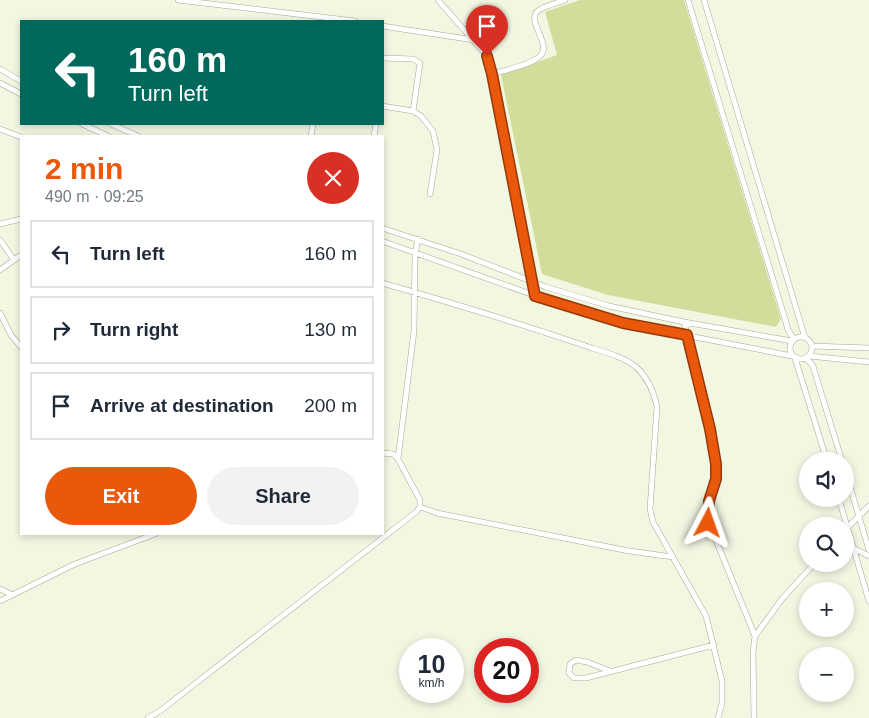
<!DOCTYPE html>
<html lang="en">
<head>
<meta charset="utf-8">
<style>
	body { margin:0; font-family:Arial,sans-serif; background:#f2f2f3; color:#1f2937; height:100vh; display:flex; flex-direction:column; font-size:19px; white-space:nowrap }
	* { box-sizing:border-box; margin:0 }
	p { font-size:16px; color:#747a83 }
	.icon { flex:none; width:28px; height:28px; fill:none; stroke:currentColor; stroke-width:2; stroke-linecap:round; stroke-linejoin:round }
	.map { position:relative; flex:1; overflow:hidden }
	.drawer { position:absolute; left:20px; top:135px; width:364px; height:400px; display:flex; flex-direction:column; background:#fff; border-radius:0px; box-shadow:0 2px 8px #0003 }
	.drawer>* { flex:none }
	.banner { position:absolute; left:20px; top:20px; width:364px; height:105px; border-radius:0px; box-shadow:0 2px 8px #0003; background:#00695c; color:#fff; overflow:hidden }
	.tools { position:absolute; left:799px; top:452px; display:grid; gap:10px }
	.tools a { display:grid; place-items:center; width:55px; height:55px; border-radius:50%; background:#fff; box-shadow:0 2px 8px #0003; font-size:25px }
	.speed { position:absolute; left:399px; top:638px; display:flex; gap:10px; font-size:25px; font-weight:700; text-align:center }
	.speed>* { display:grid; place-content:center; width:65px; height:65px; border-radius:50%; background:#fff; box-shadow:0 2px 8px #0003; line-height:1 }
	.speed small { font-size:12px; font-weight:400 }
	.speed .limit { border:8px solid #d22; background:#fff; color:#111 }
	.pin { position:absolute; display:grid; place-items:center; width:42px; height:42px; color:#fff; margin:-51px -21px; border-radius:50% 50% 50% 0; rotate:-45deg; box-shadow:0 0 5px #0007 }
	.pin .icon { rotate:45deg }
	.me { position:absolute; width:55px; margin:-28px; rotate:4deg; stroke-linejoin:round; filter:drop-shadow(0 0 4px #0008) }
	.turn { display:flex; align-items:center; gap:18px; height:105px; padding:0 25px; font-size:22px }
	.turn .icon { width:65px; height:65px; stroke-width:2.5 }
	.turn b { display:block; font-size:35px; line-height:42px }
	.round { display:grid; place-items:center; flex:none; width:52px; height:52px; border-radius:26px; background:#f2f2f3 }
	.overview { display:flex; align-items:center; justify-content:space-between; height:85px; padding:0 25px }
	h1 { font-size:30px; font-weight:600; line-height:38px; color:#ea580c }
	.cta { display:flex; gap:10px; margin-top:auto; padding:10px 25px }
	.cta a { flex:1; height:58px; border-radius:30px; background:#ea580c; color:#fff; font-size:20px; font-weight:600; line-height:58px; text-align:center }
	.cta a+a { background:#f2f2f3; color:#1f2937 }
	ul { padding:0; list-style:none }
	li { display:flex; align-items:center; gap:15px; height:68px; margin:0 10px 8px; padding:0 15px; border:2px solid #e0e1e3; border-radius:0px }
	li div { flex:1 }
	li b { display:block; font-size:19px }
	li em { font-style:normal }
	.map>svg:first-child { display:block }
	.green { fill:#d1dd9b }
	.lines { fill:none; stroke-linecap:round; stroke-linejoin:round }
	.service-casing { stroke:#a5a995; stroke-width:6 }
	.service { stroke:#fff; stroke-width:5 }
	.route-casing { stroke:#983908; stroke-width:12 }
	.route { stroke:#ea580c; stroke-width:9 }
</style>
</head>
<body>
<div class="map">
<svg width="869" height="718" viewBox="0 0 869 718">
	<rect width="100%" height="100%" fill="#f2f7e2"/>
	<path class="green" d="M580,0H684L781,319L776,327L608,295L542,274L501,75L557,55L545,12Z"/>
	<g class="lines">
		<g class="service-casing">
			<path id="service" d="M178,0L355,21
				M438,0L487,56L492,74L535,296
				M688,0L785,319L788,330L794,339
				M704,0L805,338
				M382,26L474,40
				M382,58L413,59L420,63L413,111
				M0,69L21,81
				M492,74C505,70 531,65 540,56C553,44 524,20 539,10C547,5 557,3 565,0
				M0,83L21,94
				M382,106L413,111L421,116L433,131L437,150L430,194
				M82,124L108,136
				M111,124L138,136
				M0,129L21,137
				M311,136L313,124
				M374,136L376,124
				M0,224L21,219
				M382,228L461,254L546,287L609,306L684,322L792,341
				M0,240L14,260
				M382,241L553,302L607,319L638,326L792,356
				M0,270L21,255
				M382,283C449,302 515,322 580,344C596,350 624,356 636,367C648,378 654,392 657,407L650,509L653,522L706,616L722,681V703L718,718
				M0,313L11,335L21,347
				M684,322L710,429L716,464V479L709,501V523L755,636
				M790 348a11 11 0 1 1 22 0a11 11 0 1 1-22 0Z
				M812,346L869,348
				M809,356L869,362
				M795,358L827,461
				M806,358L813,366L815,373L842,461
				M398,459L414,331L415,254L418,239
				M845,470L869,550
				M839,499L869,601
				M420,507L437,513L629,551L673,557
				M845,530L869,506
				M855,549L869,556
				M0,589L13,595
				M0,601L75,564L155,534
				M610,671L587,662L576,660L570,664L569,673L574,678H586L714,645
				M148,718L160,711L416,512L420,507V500L398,459L393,454L382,453
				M754,718L753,652L755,636L782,599L814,564"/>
		</g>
		<use href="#service" class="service"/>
	</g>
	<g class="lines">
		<g class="route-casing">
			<path id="route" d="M487,56L492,74L535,296L623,323L687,335L710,429L716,464V479L709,501L708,523"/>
		</g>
		<use href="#route" class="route"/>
	</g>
</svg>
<div class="tools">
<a><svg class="icon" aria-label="sound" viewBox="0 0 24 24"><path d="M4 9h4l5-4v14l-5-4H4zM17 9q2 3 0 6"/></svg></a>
<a><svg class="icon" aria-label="search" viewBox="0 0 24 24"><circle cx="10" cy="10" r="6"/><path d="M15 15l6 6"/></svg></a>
<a>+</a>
<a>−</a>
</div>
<div class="speed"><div>10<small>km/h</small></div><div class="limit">20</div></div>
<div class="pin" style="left:487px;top:56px;background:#d93025"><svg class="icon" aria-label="arrive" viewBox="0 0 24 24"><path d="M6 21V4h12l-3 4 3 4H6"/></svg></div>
<svg class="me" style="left:708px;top:523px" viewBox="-20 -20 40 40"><path d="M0-17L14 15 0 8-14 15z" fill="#ea580c" stroke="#fff" stroke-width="4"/></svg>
<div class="banner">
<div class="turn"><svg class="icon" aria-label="left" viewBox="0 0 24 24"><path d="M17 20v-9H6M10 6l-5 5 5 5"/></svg><div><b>160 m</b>Turn left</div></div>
</div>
<section class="drawer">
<div class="overview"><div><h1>2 min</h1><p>490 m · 09:25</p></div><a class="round" style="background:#d93025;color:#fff"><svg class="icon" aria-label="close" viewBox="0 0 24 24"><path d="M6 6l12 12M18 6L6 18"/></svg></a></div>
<ul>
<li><svg class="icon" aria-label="left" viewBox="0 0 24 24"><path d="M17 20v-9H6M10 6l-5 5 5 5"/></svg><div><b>Turn left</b></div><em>160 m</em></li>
<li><svg class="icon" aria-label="right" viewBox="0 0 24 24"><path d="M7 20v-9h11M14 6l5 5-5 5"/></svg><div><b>Turn right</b></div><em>130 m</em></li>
<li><svg class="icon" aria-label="arrive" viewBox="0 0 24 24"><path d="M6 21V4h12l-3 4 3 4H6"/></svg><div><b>Arrive at destination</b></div><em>200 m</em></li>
</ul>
<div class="cta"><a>Exit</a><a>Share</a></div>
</section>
</div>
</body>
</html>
